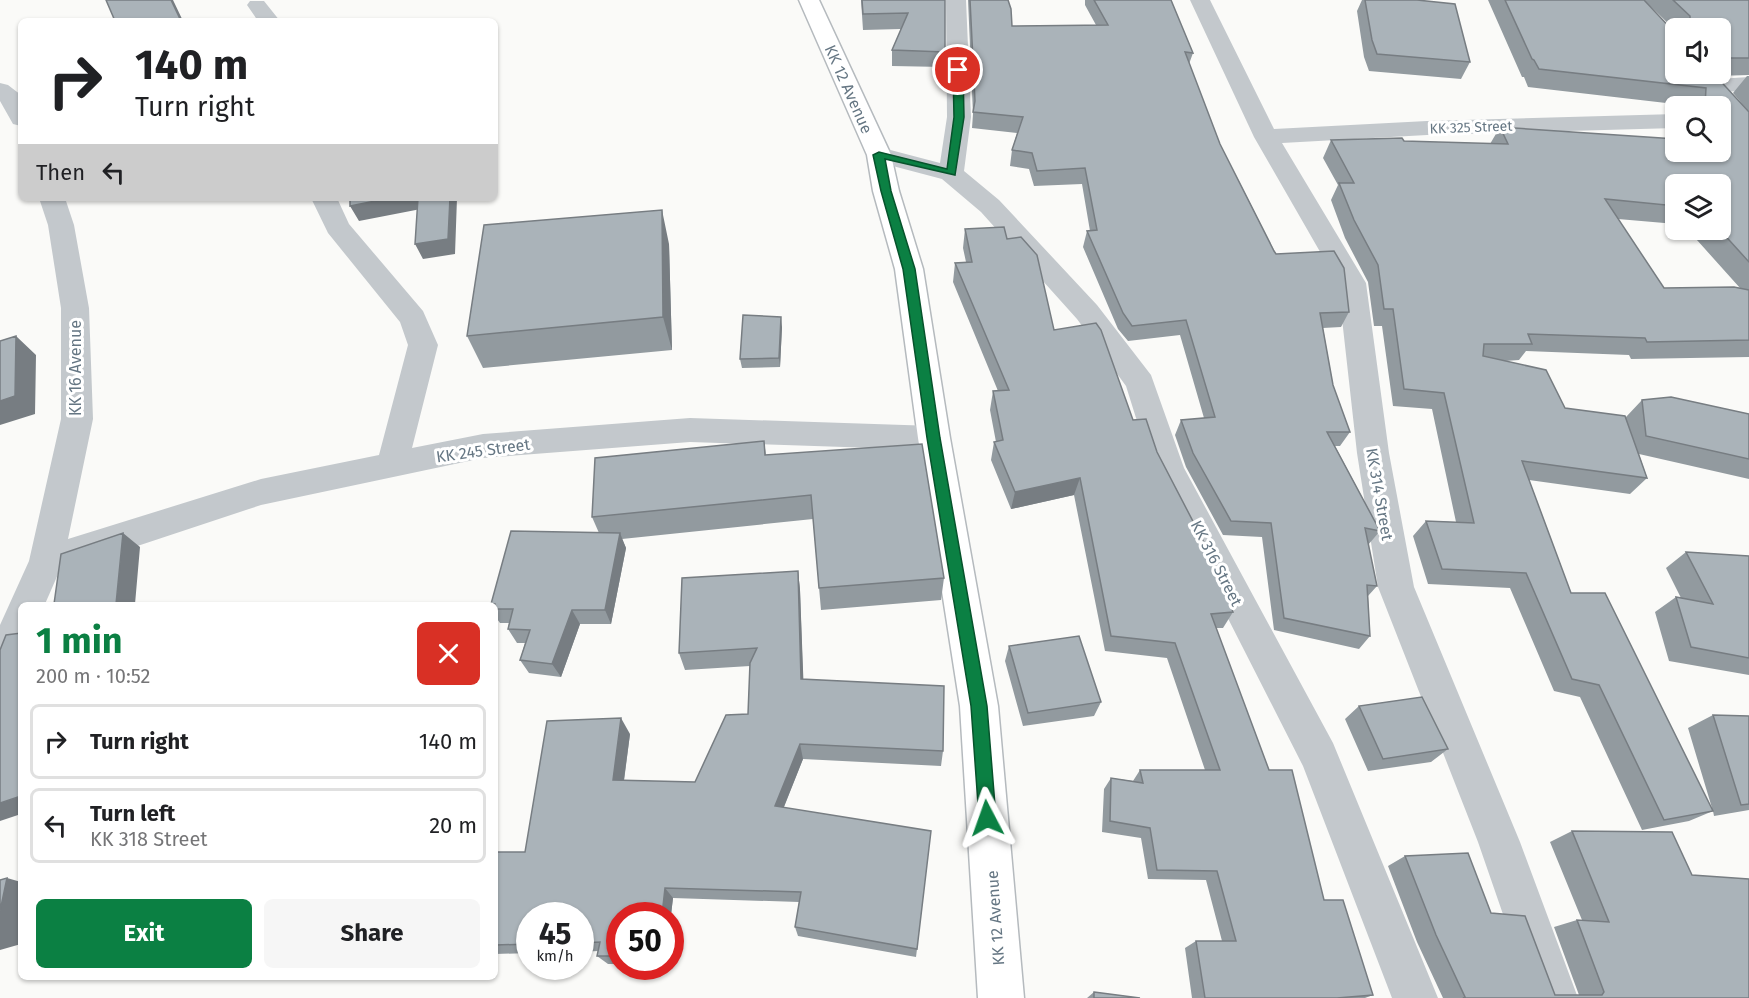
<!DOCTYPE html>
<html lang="en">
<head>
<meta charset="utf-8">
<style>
	body { margin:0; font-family:"Fira Sans",sans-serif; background:#f6f6f6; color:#202124; height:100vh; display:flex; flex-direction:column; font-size:22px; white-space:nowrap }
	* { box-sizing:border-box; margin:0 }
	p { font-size:20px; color:#757577 }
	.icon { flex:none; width:33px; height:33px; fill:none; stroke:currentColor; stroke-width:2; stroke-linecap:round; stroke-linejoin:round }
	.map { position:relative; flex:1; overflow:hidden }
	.panel { position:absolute; left:18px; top:602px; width:480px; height:378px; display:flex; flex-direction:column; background:#fff; border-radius:9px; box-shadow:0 2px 4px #0004 }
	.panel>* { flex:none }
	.top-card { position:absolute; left:18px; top:18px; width:480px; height:183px; border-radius:9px; box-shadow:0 2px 4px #0004; background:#fff; color:#202124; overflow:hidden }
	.buttons { position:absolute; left:1665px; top:18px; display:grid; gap:12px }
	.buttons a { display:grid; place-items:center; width:66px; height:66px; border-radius:9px; background:#fff; box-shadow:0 2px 4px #0004; font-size:30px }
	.speed { position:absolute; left:516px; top:902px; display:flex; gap:12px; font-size:30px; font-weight:700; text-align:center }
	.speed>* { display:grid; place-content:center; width:78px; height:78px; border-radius:50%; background:#fff; box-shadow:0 2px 4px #0004; line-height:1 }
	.speed small { font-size:15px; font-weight:400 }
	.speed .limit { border:9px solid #d22; background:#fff; color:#111 }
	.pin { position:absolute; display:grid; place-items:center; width:51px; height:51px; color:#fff; margin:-26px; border:3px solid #fff; border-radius:50%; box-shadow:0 2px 6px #0007 }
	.me { position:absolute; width:66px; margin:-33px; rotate:356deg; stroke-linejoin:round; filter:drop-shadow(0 0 4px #0008) }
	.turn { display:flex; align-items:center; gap:21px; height:126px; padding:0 18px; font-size:27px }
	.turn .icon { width:78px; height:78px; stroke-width:2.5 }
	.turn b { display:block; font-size:42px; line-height:51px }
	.then { display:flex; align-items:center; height:57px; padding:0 18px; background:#0003; gap:12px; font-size:22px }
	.round { display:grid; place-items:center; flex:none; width:63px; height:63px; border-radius:9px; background:#f6f6f6 }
	.headline { display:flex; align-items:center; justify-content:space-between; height:102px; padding:0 18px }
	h1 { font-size:36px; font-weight:700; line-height:45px; color:#0b8043 }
	.button { display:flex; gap:12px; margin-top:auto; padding:12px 18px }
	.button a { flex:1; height:69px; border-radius:9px; background:#0b8043; color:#fff; font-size:24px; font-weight:700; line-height:69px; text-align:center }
	.button a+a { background:#f6f6f6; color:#202124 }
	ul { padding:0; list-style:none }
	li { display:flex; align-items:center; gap:18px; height:75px; margin:0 12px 9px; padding:0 6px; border:3px solid #e0e0e0; border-radius:9px }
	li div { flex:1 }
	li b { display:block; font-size:22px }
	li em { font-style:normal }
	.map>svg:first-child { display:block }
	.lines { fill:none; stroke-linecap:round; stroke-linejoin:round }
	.major-casing { stroke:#b5babe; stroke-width:3 }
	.minor { fill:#c3c8cc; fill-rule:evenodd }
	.major { fill:#fff; fill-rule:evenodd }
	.wall { fill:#929a9f; fill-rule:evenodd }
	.shaded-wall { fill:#777d82 }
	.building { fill:#aab3b9; stroke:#777d82; stroke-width:1.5 }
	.route { fill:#0b8043; stroke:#07532c; stroke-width:1.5 }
	.labels { text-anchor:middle; stroke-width:6; stroke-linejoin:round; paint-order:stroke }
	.far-street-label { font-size:14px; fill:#657683; stroke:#fff }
	.street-label { font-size:16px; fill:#657683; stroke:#fff }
</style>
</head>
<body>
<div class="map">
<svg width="1749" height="998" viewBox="0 0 1749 998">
	<rect width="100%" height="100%" fill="#fafaf8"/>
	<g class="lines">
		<g class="major-casing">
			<path id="major" d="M799,0H819L891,155L899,191L923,269L950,438L998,706L1024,998H978L960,706L918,438L895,269L873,191L867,155Z"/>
		</g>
		<path class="minor" d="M946,0H966L971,117L964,171L999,200L1097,305L1151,375L1184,468L1333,743L1438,998H1392L1303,766L1152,469L1126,386L1077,319L981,212L942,179L870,160L867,155L870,150L879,147L940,163L947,117Z
			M1190,0H1210L1274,129L1427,121L1676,114V128L1427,135L1282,143L1366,283L1389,453L1414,587L1520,842L1578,998H1532L1478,842L1378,587L1357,453L1338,283L1254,137Z
			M250,1H264L280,21H258L247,5Z
			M1749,77V91L1710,92L1702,90L1699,85L1702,80Z
			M0,83L8,85L21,95V126L13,124L0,101Z
			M39,198H65L74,225L89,308L93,419L68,539L261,479L379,455L408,345L400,322L328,233L311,198H337L349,224L423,311L438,345L412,448L483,434L690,418L934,426L945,429L950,438L945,447L934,450L690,442L483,458L261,505L59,572L45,604H21V661L13,679L0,684V625L29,561L61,419V308L48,225Z"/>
		<use href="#major" class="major"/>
	</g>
	<path class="wall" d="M861,0H945V52L944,67L892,66V50L901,29L863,30Z
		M968,0H1008L1012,26L1096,25L1085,5V0H1171L1193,53L1189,64L1220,144L1276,254L1349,312L1341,327L1323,328L1333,385L1350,432L1340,446H1335L1380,531L1368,545L1377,586L1368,596L1370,636L1359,649L1274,630L1262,537L1223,535L1186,467L1175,435L1181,420L1204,418L1180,335L1128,341L1118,329L1083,247L1087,231H1090L1082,184L1034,186L1029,169L1010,166L1012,150L1017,133L972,128L973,114Z
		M1362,0H1417L1470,62L1461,79L1369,71L1364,57L1357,11Z
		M1488,0H1644L1676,74H1720V28H1676V31L1644,0H1749V75L1717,76L1714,74L1748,111L1733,93L1747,76H1749V357L1631,359L1629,355L1526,351L1519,360L1505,361L1565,408L1626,417L1642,400L1749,414V479L1639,454L1647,478L1630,494L1529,480L1571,593L1712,808L1688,728L1713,715L1749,716V810L1714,816L1713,811L1689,821L1642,830L1580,697L1554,691L1510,588L1428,584L1413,536L1426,521L1456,522L1432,409L1393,406L1382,326H1374L1368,282L1345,238L1331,200L1338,185L1323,158L1331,140L1490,144L1500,127L1720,152V106H1692L1528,87L1524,77H1522ZM1676,184H1720V230H1688L1740,288H1664L1618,219L1676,224Z
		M965,229L1007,239L1054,330L1133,420L1157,452L1233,612L1223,628H1216L1269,770L1324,900L1373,995L1365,998H1192L1185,948L1196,941H1222L1206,880L1148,879L1141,838L1102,832L1104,789L1111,778L1133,781L1140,770H1205L1167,658L1105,651L1074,495L1011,509L991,460L994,442H996L990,410L993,391H998L953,282L955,263L966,262L963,248Z
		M669,244L672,350L483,368L467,336Z
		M782,327L780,367L742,368L740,359Z
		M764,441L766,455L944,578L941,600L821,610L813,519L622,539L626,548L611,624H580L561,677L529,673L520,660L525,643H517L508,629L509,623H500L495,616V604L599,533L592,517Z
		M1686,552L1749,556V675L1669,661L1655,612L1676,597L1681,598L1666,568Z
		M798,571L800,590L803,679L943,751L941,766L803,759L784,807L917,949L916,957L798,936L795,927L799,902L673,898L670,923V915H620V964H608L597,956L598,951L580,952V915H530V953L495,954V852H525L630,734L624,781L695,782L748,714L750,666L685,670L679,653Z
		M1009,646L1101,702L1094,716L1023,726L1005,661Z
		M1359,706L1448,749L1431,762L1368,771L1345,719Z
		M1572,831L1749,998H1443L1417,942L1388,866L1405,856L1491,913L1555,995H1579L1554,927L1577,920H1582L1550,842Z
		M1094,992L1140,998H1087Z"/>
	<path class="shaded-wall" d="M171,0H173L183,21H181Z
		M390,198H421L426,208L359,221L350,206Z
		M450,198H457L455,254L423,259L415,244Z
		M662,210L669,244L672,350L663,317Z
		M781,317L782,327L780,367L779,358Z
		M16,336L36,355L35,414L0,425V401Z
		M1080,478L1074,495L1011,509L1015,492Z
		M123,533L140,547L135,604H116Z
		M620,533L626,548L611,624L605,610Z
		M798,571L800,590L804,696L801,679Z
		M572,610L580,624L561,677L552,664Z
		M621,718L630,734L622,794L613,780Z
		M800,744L803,759L779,819L775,806Z
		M21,796V814L0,821V803Z
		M7,878L21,882V944L0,950V911Z
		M665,888L673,898L670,923V915H662Z"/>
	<path class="building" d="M106,0H171L181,21H115Z
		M862,0H945V52L892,50L908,13L863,14Z
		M970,0H1008L1011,9L1012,26L1108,25L1094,0H1171L1193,53L1185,52L1220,144L1274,251L1276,254L1334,251L1344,268L1349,312L1320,313L1333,385L1350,432H1327L1380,531L1365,528L1377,586L1367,585L1370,636L1284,618L1271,523L1231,521L1193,453L1181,420L1215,417L1186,320L1132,326L1123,313L1087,231L1097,230L1085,168L1037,171L1032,153L1012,150L1023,117L973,112L975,101Z
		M1365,0H1417L1455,4L1470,62L1377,54L1372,40Z
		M1505,0H1644L1676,34V74H1714L1749,112V262L1720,230V184H1676V206L1605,199L1664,288L1734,287L1749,290V340L1647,342L1645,338L1528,334L1532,344H1484L1483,356L1546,370L1565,408L1625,416L1647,478L1522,461L1571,593H1605L1713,811L1664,820L1599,685L1572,679L1526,573L1442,569L1426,521L1474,523L1444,393L1404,389L1393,309H1384L1378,265L1354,220L1339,183H1354L1331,140L1402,138L1404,141L1508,144L1500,127L1676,139V152H1720V106H1705L1706,88L1539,69L1534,60L1532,59Z
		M1673,0H1749V58H1730L1725,54H1720V28H1690V16Z
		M350,198H390L350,206Z
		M418,198H450L448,239L415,244Z
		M662,210L663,317L467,336L484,225Z
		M1004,227L1007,239L1021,237L1037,255L1054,330L1096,323L1101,330L1133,420L1146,419L1157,452L1211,556L1233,612L1211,614L1269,770H1292L1324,900H1343L1373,995L1337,998H1205L1196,941H1236L1217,871L1157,870L1150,828L1110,821L1111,778L1143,783L1140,770H1220L1175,643L1111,636L1080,478L1015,492L994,442L1003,440L993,391L1009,390L955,263L972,262L965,229Z
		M743,315L781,317L779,358L740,359Z
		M16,336L15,396L0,401V341Z
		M1671,397L1749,414V459L1646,436L1642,400Z
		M764,441L765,455L922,444L944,578L819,588L811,495L592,517L595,458Z
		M511,531L620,533L605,610H572L552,664L520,660L530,630L508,629L513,609H495V604H491Z
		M123,533L116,604H54L61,554Z
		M1686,552L1749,556V658L1691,647L1676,597L1713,604Z
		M798,571L801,679L944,686L943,751L800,744L775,806L931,831L917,949L795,927L801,892L665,888L662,915H620V956H597L600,942L580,943V915H530V944L495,945V852H525L547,721L621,718L613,780L695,782L726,715L748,714L750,663L757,648L679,653L682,578Z
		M21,633V796L0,803V650L6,635Z
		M1079,636L1101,702L1028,713L1009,646Z
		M1422,697L1448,749L1383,759L1359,706Z
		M1713,715L1749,716V804L1741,805Z
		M1572,831L1672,832L1692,875L1749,879V998H1463L1465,997L1436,935L1405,856L1468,853L1491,913L1525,916L1555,995H1602L1604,992L1577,920L1609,922Z
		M7,878L0,911V880Z
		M1094,992L1140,998H1094Z"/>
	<path class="route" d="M958,67L963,70L964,117L955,175L885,159L891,191L915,269L940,438L987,706L996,818L993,824L987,827L981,824L979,818L971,706L927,438L903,269L881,191L873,155L879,152L947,169L954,117L953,70Z"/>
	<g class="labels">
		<g class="far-street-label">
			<text transform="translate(1471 127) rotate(-2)" y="5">KK 325 Street</text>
		</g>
		<g class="street-label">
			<text transform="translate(849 89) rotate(66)" y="6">KK 12 Avenue</text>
			<text transform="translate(75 368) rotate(-90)" y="6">KK 16 Avenue</text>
			<text transform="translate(483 450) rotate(-8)" y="6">KK 245 Street</text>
			<text transform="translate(1380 494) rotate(80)" y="6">KK 314 Street</text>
			<text transform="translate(1217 563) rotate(63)" y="6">KK 316 Street</text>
			<text transform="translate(995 918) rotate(-94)" y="6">KK 12 Avenue</text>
		</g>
	</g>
</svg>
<div class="buttons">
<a><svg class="icon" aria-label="sound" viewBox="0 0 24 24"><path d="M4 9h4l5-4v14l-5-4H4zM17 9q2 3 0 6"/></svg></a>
<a><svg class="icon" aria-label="search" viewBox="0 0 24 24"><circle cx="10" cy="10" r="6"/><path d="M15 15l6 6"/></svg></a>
<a><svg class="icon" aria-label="layers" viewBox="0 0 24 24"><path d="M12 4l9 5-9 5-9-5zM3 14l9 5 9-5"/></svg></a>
</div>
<div class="speed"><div>45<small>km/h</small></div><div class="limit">50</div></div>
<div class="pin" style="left:958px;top:70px;background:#d93025"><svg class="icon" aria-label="arrive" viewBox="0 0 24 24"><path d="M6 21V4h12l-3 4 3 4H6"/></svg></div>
<svg class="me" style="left:987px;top:818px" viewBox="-20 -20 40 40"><path d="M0-17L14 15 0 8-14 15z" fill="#0b8043" stroke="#fff" stroke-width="4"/></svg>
<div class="top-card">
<div class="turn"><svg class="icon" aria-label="right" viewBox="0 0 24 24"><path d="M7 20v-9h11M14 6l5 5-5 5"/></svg><div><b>140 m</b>Turn right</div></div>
<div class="then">Then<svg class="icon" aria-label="left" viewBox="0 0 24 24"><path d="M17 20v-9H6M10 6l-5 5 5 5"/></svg></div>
</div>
<section class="panel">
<div class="headline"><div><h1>1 min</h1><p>200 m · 10:52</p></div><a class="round" style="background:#d93025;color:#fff"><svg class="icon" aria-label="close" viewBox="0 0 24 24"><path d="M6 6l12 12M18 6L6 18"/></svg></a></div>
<ul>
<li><svg class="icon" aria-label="right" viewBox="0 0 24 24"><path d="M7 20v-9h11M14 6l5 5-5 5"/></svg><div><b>Turn right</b></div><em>140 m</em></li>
<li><svg class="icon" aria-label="left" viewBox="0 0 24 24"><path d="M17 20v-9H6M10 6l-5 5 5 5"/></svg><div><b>Turn left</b><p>KK 318 Street</p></div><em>20 m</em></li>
</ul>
<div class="button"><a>Exit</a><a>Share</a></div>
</section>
</div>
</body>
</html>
